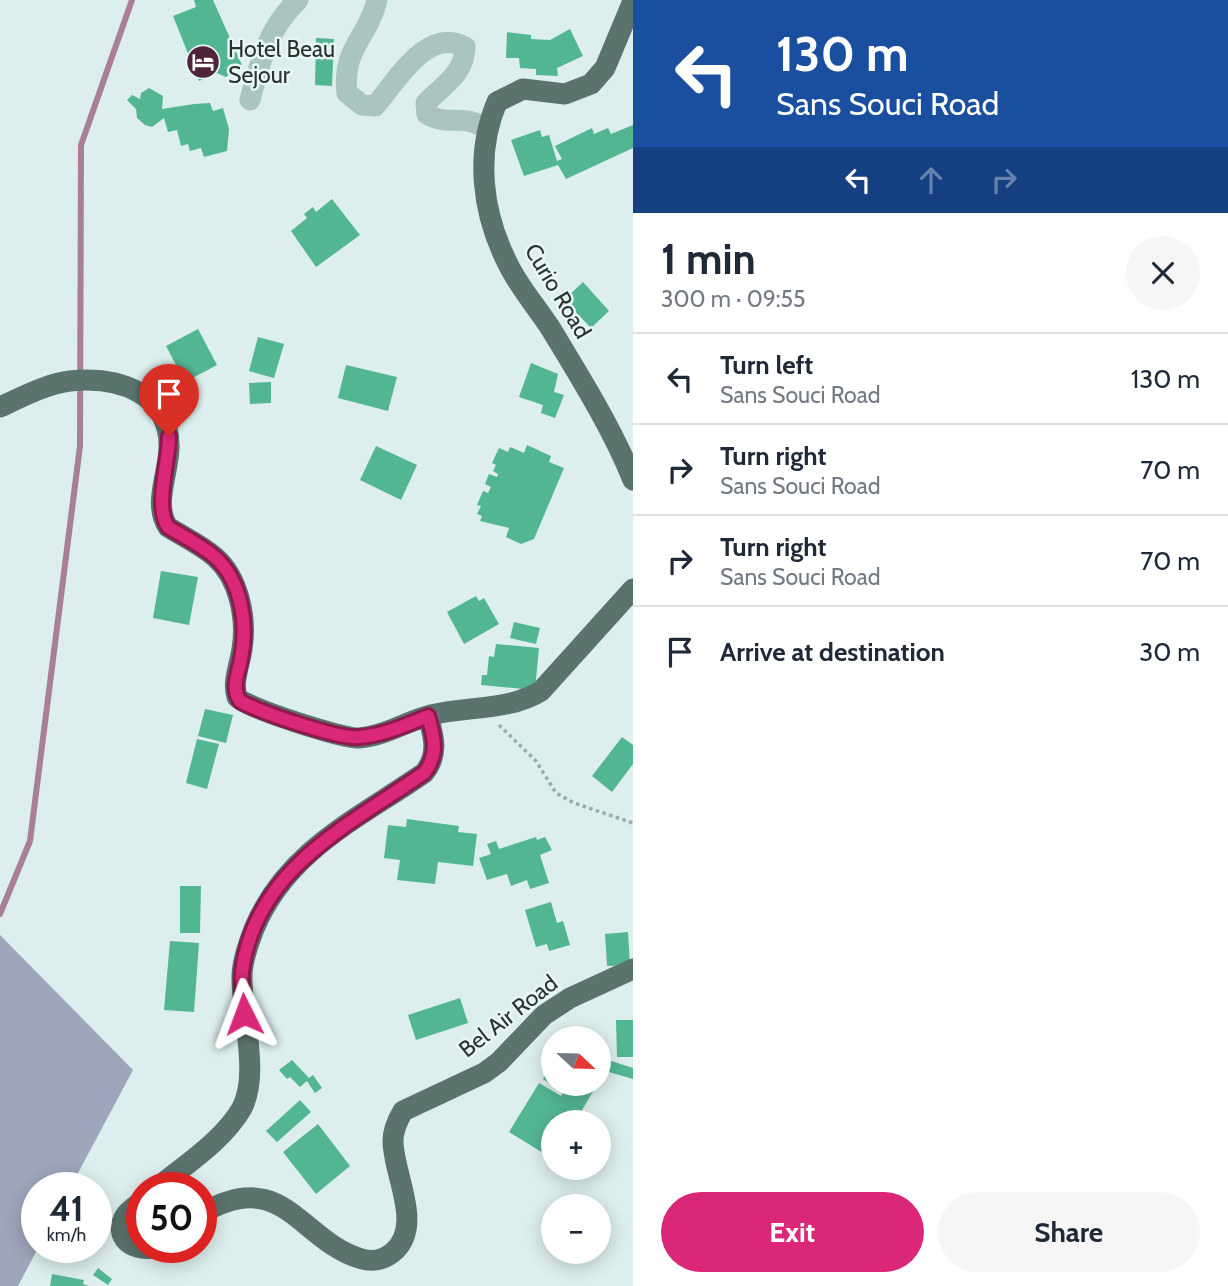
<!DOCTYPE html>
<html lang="en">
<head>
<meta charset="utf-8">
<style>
	body { margin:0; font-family:Cabin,sans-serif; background:#f6f6f7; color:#1f2937; height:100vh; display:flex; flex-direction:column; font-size:26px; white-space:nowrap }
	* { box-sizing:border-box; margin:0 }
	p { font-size:23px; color:#747a83 }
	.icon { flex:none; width:38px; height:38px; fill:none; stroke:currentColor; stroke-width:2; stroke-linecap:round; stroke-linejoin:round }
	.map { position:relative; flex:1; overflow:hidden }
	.side { display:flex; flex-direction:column; background:#fff; width:595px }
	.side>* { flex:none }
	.guide { background:#1a4fa0; color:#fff; overflow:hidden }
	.needle { width:46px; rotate:112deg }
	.buttons { position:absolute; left:541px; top:1026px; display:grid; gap:14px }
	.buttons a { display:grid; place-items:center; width:70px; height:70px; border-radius:50%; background:#fff; box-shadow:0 4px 18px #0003; font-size:35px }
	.speed { position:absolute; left:21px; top:1172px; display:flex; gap:14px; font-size:35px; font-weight:700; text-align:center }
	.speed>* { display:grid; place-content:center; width:91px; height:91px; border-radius:50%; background:#fff; box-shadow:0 4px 18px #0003; line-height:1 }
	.speed small { font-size:18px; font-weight:400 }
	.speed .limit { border:10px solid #d22; background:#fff; color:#111 }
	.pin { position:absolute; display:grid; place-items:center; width:60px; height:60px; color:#fff; margin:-72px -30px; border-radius:50% 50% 50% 0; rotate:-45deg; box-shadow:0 0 7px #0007 }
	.pin .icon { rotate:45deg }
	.me { position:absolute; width:77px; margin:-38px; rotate:357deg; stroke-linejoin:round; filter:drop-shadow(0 0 5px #0008) }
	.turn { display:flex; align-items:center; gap:24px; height:147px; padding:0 28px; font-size:32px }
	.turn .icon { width:91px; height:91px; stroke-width:2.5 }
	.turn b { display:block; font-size:49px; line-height:60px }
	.lanes { display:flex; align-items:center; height:66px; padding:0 28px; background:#0003; justify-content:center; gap:35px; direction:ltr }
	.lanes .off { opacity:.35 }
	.round { display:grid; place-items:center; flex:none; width:74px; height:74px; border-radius:37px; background:#f6f6f7 }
	.head { display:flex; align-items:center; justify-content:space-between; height:119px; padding:0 28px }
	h1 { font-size:42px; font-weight:700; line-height:52px }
	.button { display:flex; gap:14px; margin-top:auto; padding:14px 28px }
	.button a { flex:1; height:80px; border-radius:42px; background:#db2777; color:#fff; font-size:28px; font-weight:700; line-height:80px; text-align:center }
	.button a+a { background:#f6f6f7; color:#1f2937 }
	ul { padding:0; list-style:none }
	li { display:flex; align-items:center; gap:21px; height:91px; padding:0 28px; border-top:2px solid #e0e1e3 }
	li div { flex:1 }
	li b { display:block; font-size:26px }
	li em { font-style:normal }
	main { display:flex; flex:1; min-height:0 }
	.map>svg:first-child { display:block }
	.green { fill:#9ea6bb }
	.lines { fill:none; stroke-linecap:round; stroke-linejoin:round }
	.stream { stroke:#a87f95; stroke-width:6 }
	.building { fill:#53b693 }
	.path { stroke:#94b0ac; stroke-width:3.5; stroke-dasharray:3.5 3.5; stroke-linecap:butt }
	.minor { stroke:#aac5c1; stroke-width:21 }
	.major { stroke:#5b736d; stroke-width:21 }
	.route-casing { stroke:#8e194d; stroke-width:18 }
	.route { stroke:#db2777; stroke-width:12 }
	.labels { text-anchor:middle; stroke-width:5; stroke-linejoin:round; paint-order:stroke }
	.poi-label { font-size:23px; fill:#283330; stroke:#e8f7f6; text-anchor:start }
	.street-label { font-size:23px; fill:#283330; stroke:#e8f7f6 }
</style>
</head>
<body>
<main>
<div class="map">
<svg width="633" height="1286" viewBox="0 0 633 1286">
	<rect width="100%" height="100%" fill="#dceeed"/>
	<path class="green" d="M0,935L133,1070L70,1188H37L38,1248L18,1286H0Z"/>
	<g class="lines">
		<path class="stream" d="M0,914L30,841L80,446L81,145L132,0"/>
	</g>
	<path class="building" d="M194,0H213L242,65L226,77L217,73L199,81L173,16L196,7Z
		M570,29L583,56L557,68L558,76L536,75V69L520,68L519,58H506L507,32L531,35V39L550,40Z
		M316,38L334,39L332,86L315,85Z
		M149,88L163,96L162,109L194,104L210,103L213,111L223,108L229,129L227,151L204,157L201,148L190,151L188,144L181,146L177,130L168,132L164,118L152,127L145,125L137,118L136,109L127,100L132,95L140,99L141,93Z
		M633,125V148L566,179L558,165L524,176L511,140L540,130L542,137L549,135L557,161L562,159L555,146L592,128L594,134L608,128L611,134Z
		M332,199L360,235L316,267L291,231L307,218L304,214L313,207L316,212Z
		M583,282L609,311L591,328L564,300Z
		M198,329L217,365L185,382L166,346Z
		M258,337L284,344L274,378L249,371Z
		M531,363L558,374L554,392L564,395L555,418L541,413L543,405L519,397Z
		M346,365L397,377L388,411L338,398Z
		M271,382V403L250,404L249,383Z
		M527,445L551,456L549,462L564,468L534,539L521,544L506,537L509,528L480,521L482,516L477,514L481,506L477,505L483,491L488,493L491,487L485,484L489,474L497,477L498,474L493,471L496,465L492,463L499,448L508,452L510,447L524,453Z
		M376,446L417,465L401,500L360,480Z
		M161,571L198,577L189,625L153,618Z
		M476,596L479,601L484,598L499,624L464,644L447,612Z
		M514,622L540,628L536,644L510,638Z
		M496,644L539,648L535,690L481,685L482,675H487L489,656L494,657Z
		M205,709L233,715L226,743L198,736Z
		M622,737L633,745V764L612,792L592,776Z
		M197,739L219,744L207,789L186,783Z
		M407,819L459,826L458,832L477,834L473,866L438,862L435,884L397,880L400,860L384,858L388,825L406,827Z
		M536,837L537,840L545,837L552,850L540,855L549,883L530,889L527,880L511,886L507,874L487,880L479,858L491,854L487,844L496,841L499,849Z
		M180,886H201L200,933H180Z
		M551,902L557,923L563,921L570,945L549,951L547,944L536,947L525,910Z
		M628,932L630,965L607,966L605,934Z
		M170,941L199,943L194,1012L164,1010Z
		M460,998L468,1023L416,1040L408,1015Z
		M616,1020H633V1057H617Z
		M605,1059L633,1068V1079L602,1070Z
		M292,1060L309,1078L313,1075L322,1088L315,1093L307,1081L300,1087L290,1077L287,1079L279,1070Z
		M548,1071L553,1074V1083H564L559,1090L543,1079Z
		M539,1083L561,1096L569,1083H598L575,1122H553V1159L509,1132Z
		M300,1100L311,1112L277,1142L266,1131Z
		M318,1124L350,1166L316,1194L283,1152Z
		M98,1268L112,1279L108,1285L93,1275Z
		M52,1274L84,1280L83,1284L89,1286H50Z"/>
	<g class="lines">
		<path class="path" d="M499,725L536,761L556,793L574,803L633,823"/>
		<path class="minor" d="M377,0C368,39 342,47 347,93L362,105L375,106C396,82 427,26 465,47C464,75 444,84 426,103L427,114C448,127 463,113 485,128
			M250,100C260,62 268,28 298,0"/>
		<path class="major" d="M633,1L605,68L591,84L565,94L523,89L497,102C475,154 482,212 507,262C518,286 537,307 551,329C580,377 612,428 633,480
			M0,407C22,397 46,384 70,381C118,376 171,393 169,449C168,475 153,505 168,527C184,537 201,545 215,557C239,578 247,618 242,649C240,664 232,682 237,697C246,708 344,739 359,738C385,736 407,721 431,715C467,706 509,711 541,691L633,589
			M157,1188C186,1164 223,1141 242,1108C260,1073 241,1015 242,976C242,961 249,942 254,929C286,851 359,818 424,773C439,755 434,737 428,716
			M142,1201C136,1206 129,1210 125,1216C113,1237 132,1251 152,1248
			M201,1214C284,1165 299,1241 362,1259C372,1262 383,1260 392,1253C425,1227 393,1175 393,1141C393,1130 397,1121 403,1111L484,1073L499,1062L544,1015L570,998L633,969"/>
	</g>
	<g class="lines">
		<g class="route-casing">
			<path id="route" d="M169,436C169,463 154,506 168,527C184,537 201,545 215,557C242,581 248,626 241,659C238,674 231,688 240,701C260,712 340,740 360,737C384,735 406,725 428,716C434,736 439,755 424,773C349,825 255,869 242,972C241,985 243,1001 244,1014"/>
		</g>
		<use href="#route" class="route"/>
	</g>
	<defs>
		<g id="hotel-disc" transform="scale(1.75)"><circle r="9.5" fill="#4f233a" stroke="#e8f7f6"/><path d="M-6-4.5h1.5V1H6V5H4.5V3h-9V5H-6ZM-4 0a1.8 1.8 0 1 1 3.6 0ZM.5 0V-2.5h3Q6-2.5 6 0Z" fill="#fff"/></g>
	</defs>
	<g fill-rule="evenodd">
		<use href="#hotel-disc" x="203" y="62"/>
	</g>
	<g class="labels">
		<g class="poi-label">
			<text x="228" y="57">Hotel Beau<tspan x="228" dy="26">Sejour</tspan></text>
		</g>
		<g class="street-label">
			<text transform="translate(558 291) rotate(59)" y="8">Curio Road</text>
			<text transform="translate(508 1016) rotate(-38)" y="8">Bel Air Road</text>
		</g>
	</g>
</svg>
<div class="buttons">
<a><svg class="needle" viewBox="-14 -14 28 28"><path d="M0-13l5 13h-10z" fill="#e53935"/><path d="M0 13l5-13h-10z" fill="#747a83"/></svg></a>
<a>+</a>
<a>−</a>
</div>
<div class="speed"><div>41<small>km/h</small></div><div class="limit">50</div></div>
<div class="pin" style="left:169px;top:436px;background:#d93025"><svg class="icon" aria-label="arrive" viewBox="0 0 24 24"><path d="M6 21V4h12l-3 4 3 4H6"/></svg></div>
<svg class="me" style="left:244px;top:1014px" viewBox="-20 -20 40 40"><path d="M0-17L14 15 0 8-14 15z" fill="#db2777" stroke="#fff" stroke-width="4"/></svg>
</div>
<section class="side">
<div class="guide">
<div class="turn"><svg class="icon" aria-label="left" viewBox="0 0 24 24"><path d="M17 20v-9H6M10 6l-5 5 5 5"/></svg><div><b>130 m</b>Sans Souci Road</div></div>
<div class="lanes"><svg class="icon" aria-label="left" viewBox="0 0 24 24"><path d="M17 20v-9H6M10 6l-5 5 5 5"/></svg><svg class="icon off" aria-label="ahead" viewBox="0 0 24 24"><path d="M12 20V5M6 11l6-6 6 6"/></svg><svg class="icon off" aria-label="right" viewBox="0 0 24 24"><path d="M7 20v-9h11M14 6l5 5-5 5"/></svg></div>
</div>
<div class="head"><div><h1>1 min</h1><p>300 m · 09:55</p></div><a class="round"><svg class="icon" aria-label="close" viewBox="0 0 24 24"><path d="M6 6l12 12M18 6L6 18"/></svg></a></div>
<ul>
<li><svg class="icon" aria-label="left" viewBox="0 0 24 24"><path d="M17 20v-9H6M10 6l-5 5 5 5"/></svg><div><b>Turn left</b><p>Sans Souci Road</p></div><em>130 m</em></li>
<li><svg class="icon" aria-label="right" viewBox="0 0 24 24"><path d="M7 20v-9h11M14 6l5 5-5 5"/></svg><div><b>Turn right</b><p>Sans Souci Road</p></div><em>70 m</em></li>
<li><svg class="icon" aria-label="right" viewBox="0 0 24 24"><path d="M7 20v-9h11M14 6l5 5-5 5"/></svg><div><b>Turn right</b><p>Sans Souci Road</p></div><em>70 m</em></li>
<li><svg class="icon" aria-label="arrive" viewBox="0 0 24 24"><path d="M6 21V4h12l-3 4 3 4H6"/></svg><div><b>Arrive at destination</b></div><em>30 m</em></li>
</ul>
<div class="button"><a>Exit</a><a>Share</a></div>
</section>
</main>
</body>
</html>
